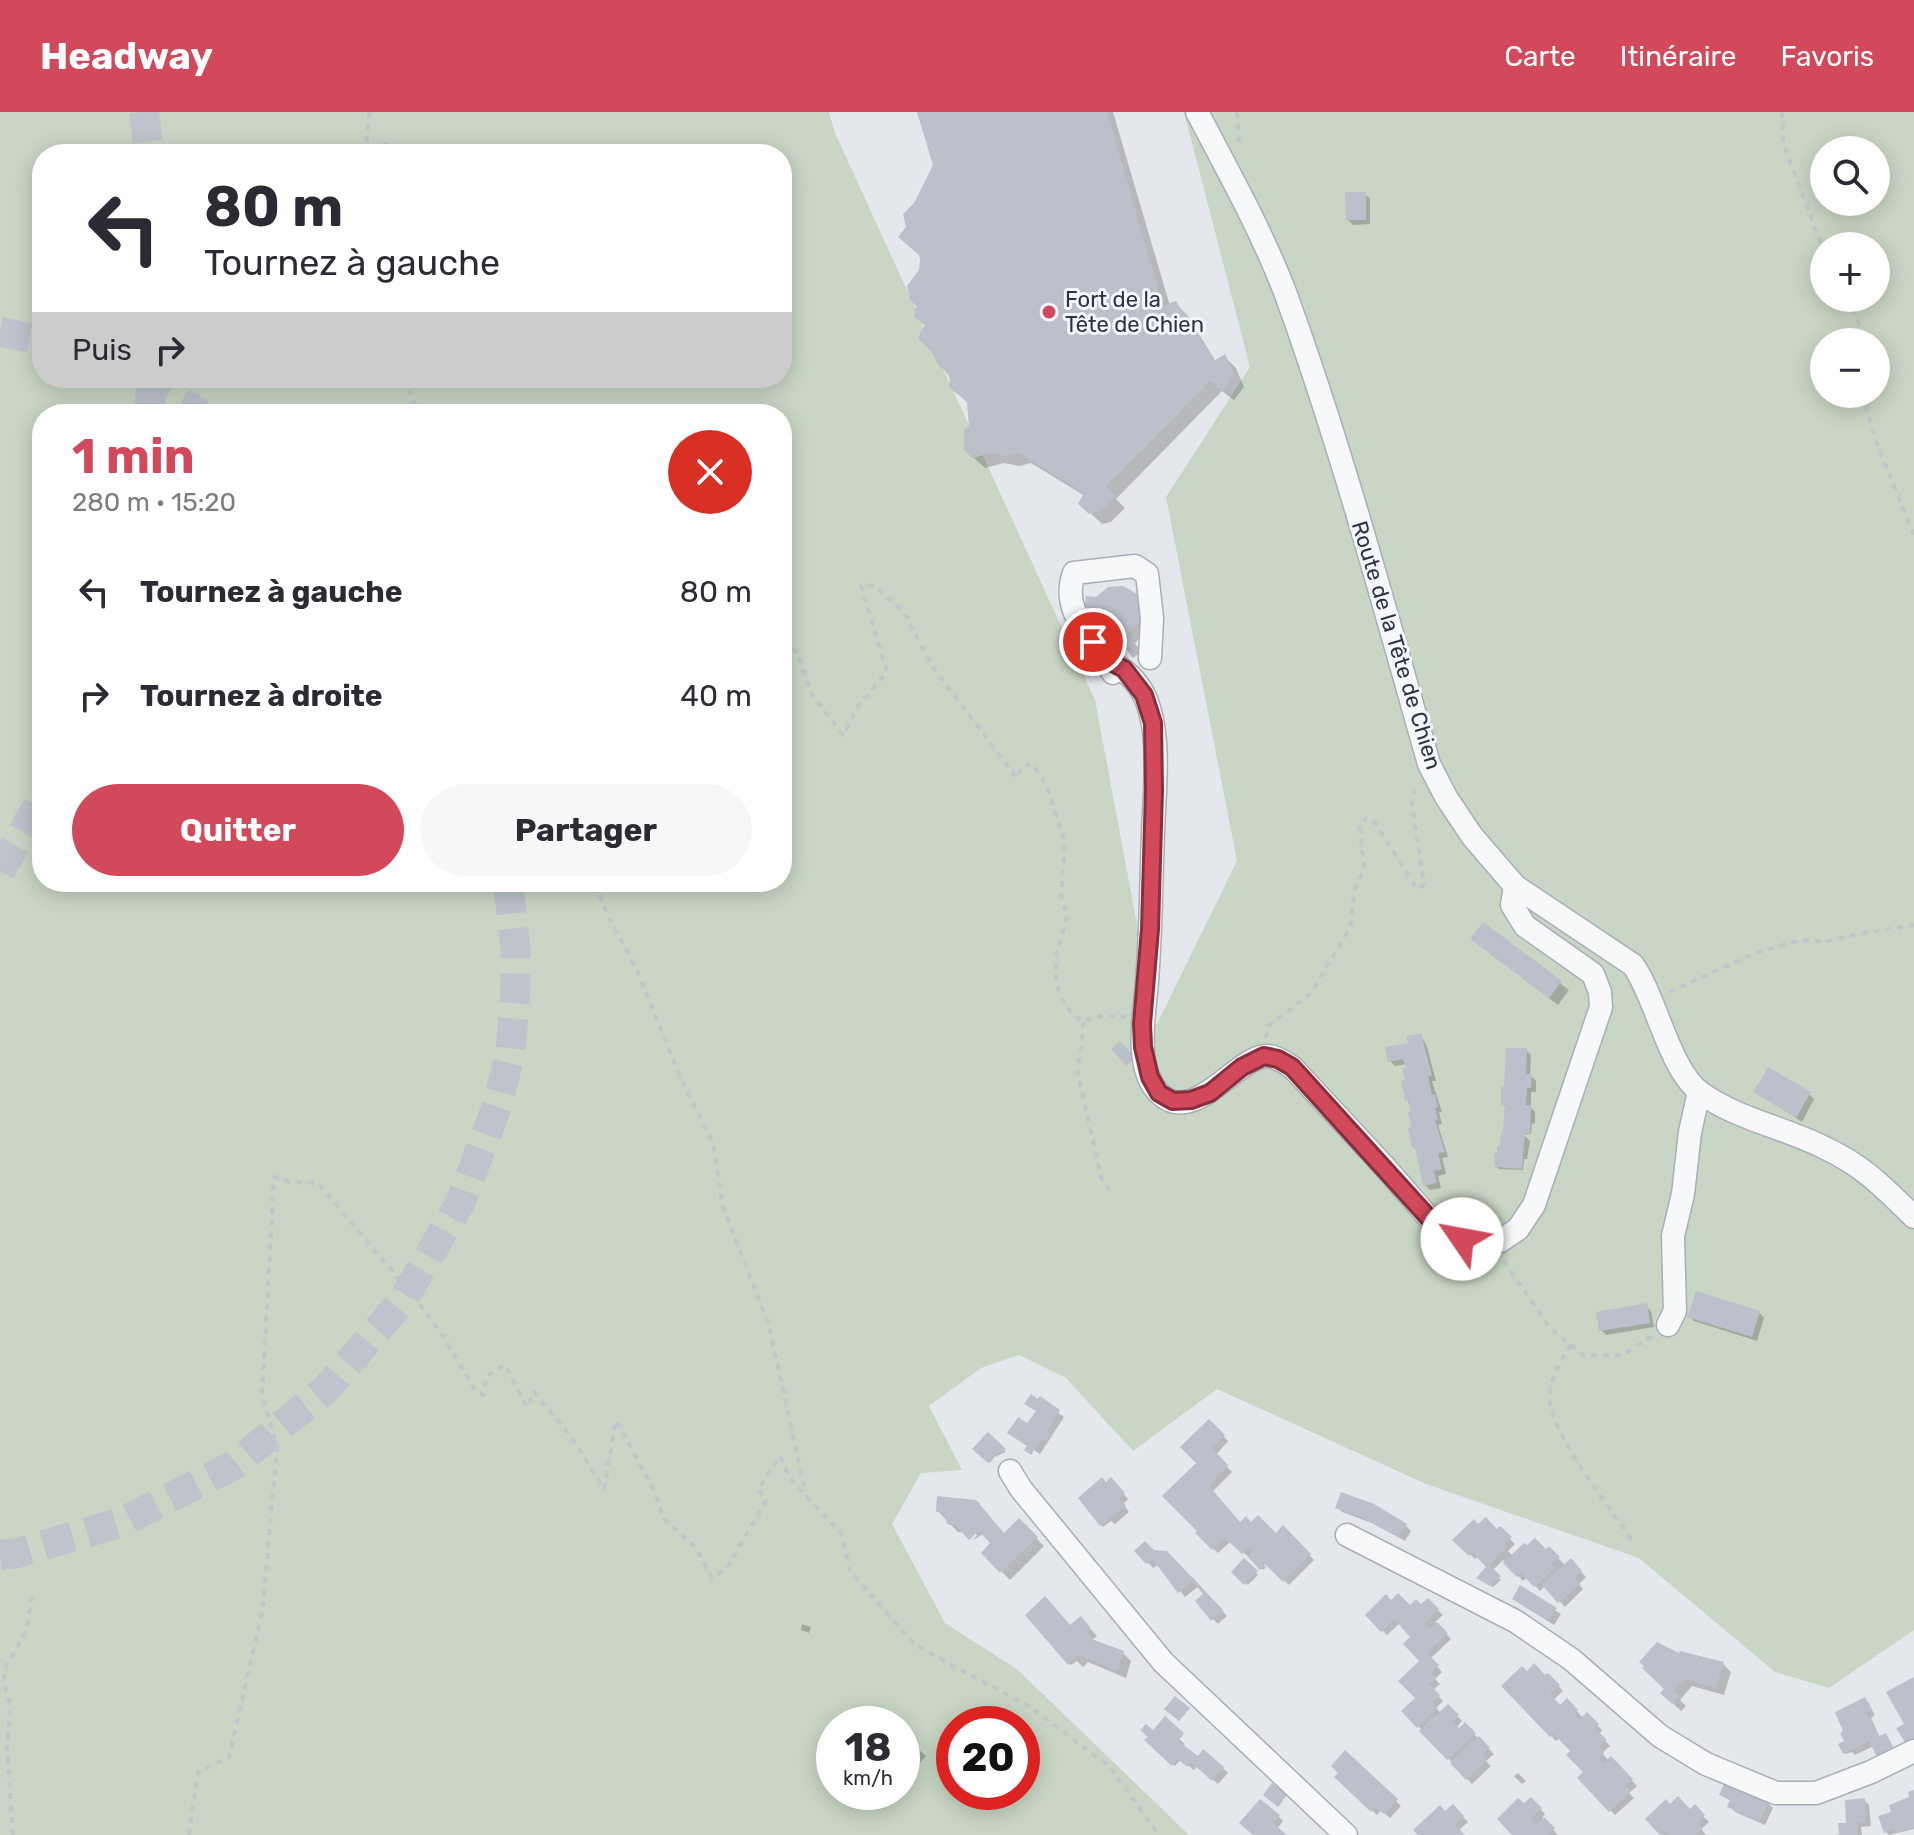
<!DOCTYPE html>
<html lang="fr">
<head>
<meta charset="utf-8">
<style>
	body { margin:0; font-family:Rubik,sans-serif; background:#f7f7f7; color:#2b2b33; height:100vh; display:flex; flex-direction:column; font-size:30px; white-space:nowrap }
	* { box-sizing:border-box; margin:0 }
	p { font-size:26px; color:#7c7c81 }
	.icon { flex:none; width:44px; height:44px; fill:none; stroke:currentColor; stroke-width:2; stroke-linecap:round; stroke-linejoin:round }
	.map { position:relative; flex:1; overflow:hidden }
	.side { position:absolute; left:32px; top:292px; width:760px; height:488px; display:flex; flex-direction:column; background:#fff; border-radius:32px; box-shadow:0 4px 20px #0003 }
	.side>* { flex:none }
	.guide { position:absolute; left:32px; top:32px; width:760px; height:244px; border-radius:32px; box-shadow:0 4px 20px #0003; background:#fff; color:#2b2b33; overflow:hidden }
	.fabs { position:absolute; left:1810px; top:24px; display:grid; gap:16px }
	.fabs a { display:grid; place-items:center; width:80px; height:80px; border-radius:50%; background:#fff; box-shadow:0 4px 20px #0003; font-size:40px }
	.speed { position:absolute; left:816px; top:1594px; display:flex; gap:16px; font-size:40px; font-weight:700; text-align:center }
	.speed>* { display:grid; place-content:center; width:104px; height:104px; border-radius:50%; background:#fff; box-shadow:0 4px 20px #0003; line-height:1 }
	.speed small { font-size:20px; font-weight:400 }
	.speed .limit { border:12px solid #d22; background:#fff; color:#111 }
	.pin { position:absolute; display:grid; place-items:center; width:68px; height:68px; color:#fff; margin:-34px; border:4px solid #fff; border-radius:50%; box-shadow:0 2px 8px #0007 }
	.me { position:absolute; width:88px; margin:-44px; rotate:303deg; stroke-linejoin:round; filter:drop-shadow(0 0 6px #0008) }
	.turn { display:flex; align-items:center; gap:28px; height:168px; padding:0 40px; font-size:36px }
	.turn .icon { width:104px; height:104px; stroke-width:2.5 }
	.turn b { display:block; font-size:56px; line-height:68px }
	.then { display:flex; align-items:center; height:76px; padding:0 40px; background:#0003; gap:16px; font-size:30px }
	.round { display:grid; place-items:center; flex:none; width:84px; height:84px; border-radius:42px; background:#f7f7f7 }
	.head { display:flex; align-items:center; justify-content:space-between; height:136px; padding:0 40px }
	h1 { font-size:48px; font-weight:700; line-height:60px; color:#d1495b }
	.cta { display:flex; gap:16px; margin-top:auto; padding:16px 40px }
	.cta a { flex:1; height:92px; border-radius:48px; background:#d1495b; color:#fff; font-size:32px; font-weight:700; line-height:92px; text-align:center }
	.cta a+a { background:#f7f7f7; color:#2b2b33 }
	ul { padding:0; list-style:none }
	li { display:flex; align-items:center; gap:24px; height:104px; padding:0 40px }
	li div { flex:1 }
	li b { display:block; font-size:30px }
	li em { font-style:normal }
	header { display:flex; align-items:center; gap:48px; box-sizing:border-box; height:112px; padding:0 40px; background:#d1495b; color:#fff }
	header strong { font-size:38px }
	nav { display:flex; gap:44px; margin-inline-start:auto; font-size:28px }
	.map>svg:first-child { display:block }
	.green { fill:#c9d6c5; fill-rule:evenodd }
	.shadow { fill:#0003 }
	.building { fill:#bbc0ca }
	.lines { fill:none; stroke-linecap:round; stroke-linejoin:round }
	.major-tunnel { stroke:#bfc3cb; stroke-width:30; stroke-dasharray:30 15; stroke-linecap:butt }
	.minor-casing { stroke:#a9aeb7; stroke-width:25 }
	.path { stroke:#c2c5cb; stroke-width:4; stroke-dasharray:6 6; stroke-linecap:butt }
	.minor { stroke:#f7f8fa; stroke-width:22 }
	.route-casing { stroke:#882f3b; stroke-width:20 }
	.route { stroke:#d1495b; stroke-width:14 }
	.poi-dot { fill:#d1495b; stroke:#f4f6f9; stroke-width:3 }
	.labels { text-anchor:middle; stroke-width:6; stroke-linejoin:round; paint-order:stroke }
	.poi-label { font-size:22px; fill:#2b3445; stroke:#f4f6f9; text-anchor:start }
	.street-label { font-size:22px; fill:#2b3445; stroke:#f4f6f9 }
</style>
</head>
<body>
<header>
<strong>Headway</strong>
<nav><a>Carte</a><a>Itinéraire</a><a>Favoris</a></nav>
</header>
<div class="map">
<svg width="1914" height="1723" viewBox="0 0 1914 1723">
	<rect width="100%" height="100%" fill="#e4e7ec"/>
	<path class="green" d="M0,0H829L835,21L1095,588L1156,914L1237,749L1166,385L1250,255L1184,0H1914V1518L1829,1576L1775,1560L1639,1446L1426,1372L1217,1277L1133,1339L1066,1266L1019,1243L981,1256L929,1294L962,1358L921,1361L892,1412L945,1511L1018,1558L1189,1723H0ZM1824,38H1876V90H1824ZM42,42H782V266H42ZM1824,134H1876V186H1824ZM1824,230H1876V282H1824ZM42,302H782V770H42ZM834,1612H902V1680H834ZM954,1612H1022V1680H954Z"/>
	<path class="shadow" d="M919,0H1113L1170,194L1175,191L1187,203L1216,250L1225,245L1236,256L1244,275L1234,288L1222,279L1116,387L1125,396L1111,410L1102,412L1081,392L1085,384L1031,351L1019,354L1004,351L985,356L973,345L969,291L942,255L926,214L916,204L921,144L908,116L916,92L935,53Z
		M1365,82L1370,87V112L1353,113L1348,108Z
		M1085,503L1151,508L1150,515L1135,531L1141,540L1133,546L1118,527Z
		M1483,813L1569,878L1558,893L1472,827Z
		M1421,923L1427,935L1436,969H1432L1442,1000H1439L1442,1012L1438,1013L1448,1045L1442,1046L1446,1062L1438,1064L1441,1076L1430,1078L1425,1073L1418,1040L1414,1035V1001L1407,988L1409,957L1407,952L1395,954L1390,949Z
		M1526,938L1531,943L1530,963L1536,969V980H1531V996L1535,1000V1012L1532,1011L1531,1022H1523L1530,1029L1527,1047H1524L1523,1058L1499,1057L1497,1055L1502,1035L1506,996L1503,992Z
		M1756,980L1809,982L1814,987L1802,1010Z
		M1646,1194L1651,1199L1654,1215L1606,1223L1601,1218Z
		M1759,1200L1764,1206L1757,1229L1694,1209L1689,1204Z
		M1040,1287L1064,1305L1040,1342L1022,1330L1028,1314L1037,1300Z
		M1209,1310L1228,1329L1216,1343L1232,1360L1212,1380L1240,1413H1251L1276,1423L1283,1416L1314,1448L1289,1473L1255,1439L1252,1442L1266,1455L1263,1458L1231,1429L1218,1441L1198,1421L1199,1351Z
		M988,1323L1006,1340L994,1345L990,1351L975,1337Z
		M1106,1372L1116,1373L1128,1387L1123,1392L1129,1400L1115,1412L1111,1409L1103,1415L1081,1386Z
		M939,1386L979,1390L981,1396L1005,1423L1019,1409L1044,1434L1010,1468L983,1441L993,1431L984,1421L972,1429L977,1423L974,1420H958L938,1399Z
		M1337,1395L1406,1414L1411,1419L1405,1429L1372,1411L1342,1400Z
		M1478,1414L1497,1419L1500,1417L1515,1432L1508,1439L1513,1444L1546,1440L1549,1437L1566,1454L1571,1449L1586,1465L1579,1472L1583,1477L1565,1495L1545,1474L1540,1479L1527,1465L1523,1469L1503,1448L1492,1459L1501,1468L1493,1475L1480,1467L1489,1455L1478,1444L1475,1447L1455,1428Z
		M1137,1439L1154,1440L1193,1466L1227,1504L1218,1512L1213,1507L1206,1482L1199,1474L1185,1485L1159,1452L1153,1456Z
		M1244,1449L1258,1463L1248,1473L1234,1460Z
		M1521,1476L1561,1502L1554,1513L1519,1491Z
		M1428,1489L1443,1503L1435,1510L1451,1527L1430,1547L1442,1560L1435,1567L1440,1572L1433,1578L1443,1589L1436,1596L1441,1601L1448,1595L1462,1609L1456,1616L1459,1619L1465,1613L1494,1642L1486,1649L1491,1654L1472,1672L1404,1599L1418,1586L1422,1549L1413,1525L1400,1511L1387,1523L1367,1503L1391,1490L1410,1495H1421Z
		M1027,1503L1070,1516L1089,1515L1097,1524L1093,1527L1095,1530L1123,1541L1131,1549L1126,1566L1088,1550L1083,1555L1077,1549L1071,1553Z
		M802,1512L811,1515L809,1521L801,1518Z
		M1680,1543L1723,1552L1731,1560L1724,1583L1692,1574L1680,1588L1686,1594L1681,1599L1663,1581Z
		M1527,1561L1545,1566L1548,1563L1563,1579L1553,1588L1560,1596L1567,1589L1583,1606L1587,1603L1602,1618L1599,1622L1610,1634L1602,1641L1609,1649L1611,1647L1637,1674L1629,1681L1634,1686L1615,1703L1580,1666L1586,1660L1573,1639L1560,1626L1556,1629L1504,1574Z
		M1865,1587L1875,1603L1871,1606L1880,1626L1885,1623L1898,1642L1874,1634L1855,1643L1852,1640L1846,1642L1844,1640L1846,1630Z
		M1165,1607L1183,1623L1179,1627L1185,1632L1183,1635L1198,1647L1223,1656L1228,1661L1218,1672L1197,1654L1194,1658L1181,1647L1175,1654L1166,1646L1161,1628Z
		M917,1636L926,1644L920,1651L911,1643Z
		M1345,1641L1401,1694L1390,1706L1381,1698L1377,1703L1336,1665L1341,1661Z
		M1518,1661L1526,1669L1522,1672L1514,1664Z
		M1914,1680V1717L1889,1723L1886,1720L1894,1701Z
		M1722,1683L1768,1691L1773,1696L1765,1713L1735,1700L1730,1694L1732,1690Z
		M1531,1688L1545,1702L1542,1706L1558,1723H1515L1524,1694Z
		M1864,1688L1869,1693L1871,1714L1861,1715L1862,1723H1835L1841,1722Z
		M1453,1695L1468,1710L1458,1719L1462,1723H1421Z
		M1694,1695L1709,1710L1701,1717L1706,1723H1662L1648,1707L1690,1699Z
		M1278,1704L1283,1709L1277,1717L1284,1723H1254Z"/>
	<path class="building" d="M917,0H1107L1163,194L1176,189L1214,249L1225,242L1234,262L1222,279L1210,269L1106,374L1116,384L1100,399L1089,402L1078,392L1084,381L1019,341L1007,344L992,341L972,346L964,337V317L969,314L967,290L949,275L950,268L947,258L940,256L931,239L918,226L925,213L914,205L916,194L910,188L907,174L919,158L920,148L919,143L898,125L906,115L903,102L914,91L933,53Z
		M1345,80H1366V108H1346Z
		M1123,474L1137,482L1142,490V507L1128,522L1134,531L1124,539L1113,523L1102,518L1093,505L1083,504L1086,484L1096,485L1108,475Z
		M1483,810L1562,869L1549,886L1470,827Z
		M1421,921L1432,964H1428L1432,983L1435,982L1438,995L1435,996L1438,1008H1435L1445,1040L1438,1041L1442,1057L1434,1059L1437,1071L1423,1074L1415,1035L1412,1036L1408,1016L1411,1015L1408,1000H1411L1409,989H1405L1401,969L1405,967L1402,956H1406L1403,947L1388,950L1385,935L1408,931L1406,924Z
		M1120,929L1135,946L1126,954L1111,937Z
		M1506,936H1527L1526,962H1532L1531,976H1527L1526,993H1531L1530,1021H1525L1522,1057L1495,1055L1494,1041H1497V1034H1500L1501,1020H1503L1505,993H1501V975H1504Z
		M1768,955L1811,980L1796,1006L1753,980Z
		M1696,1179L1760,1199L1752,1225L1687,1205Z
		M1647,1191L1650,1211L1599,1219L1596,1200Z
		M1031,1282L1038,1287L1040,1284L1060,1298L1047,1319L1051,1322L1046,1330L1042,1327L1031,1343L1024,1338L1027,1334L1007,1321L1018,1305L1027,1311L1036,1299L1024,1292Z
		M1209,1307L1225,1323L1212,1336L1228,1353L1209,1374L1240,1410L1246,1404L1251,1410L1258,1403L1276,1421L1283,1413L1311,1442L1283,1470L1265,1452L1260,1458L1248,1445L1253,1440L1249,1435L1242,1442L1225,1426L1212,1438L1195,1421L1197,1419L1162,1384L1196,1351L1180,1335Z
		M988,1320L1006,1337L993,1344L988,1351L972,1337Z
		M1102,1365L1106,1370L1111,1365L1125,1381L1119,1386L1126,1394L1100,1414L1078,1386Z
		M1341,1380L1374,1392L1407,1412L1399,1425L1365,1407L1335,1396Z
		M937,1384L976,1388L1004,1421L1019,1406L1038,1425L1000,1461L981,1441L990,1431L979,1419L969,1428L956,1414L947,1412L944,1401L936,1400Z
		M1486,1405L1497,1417L1500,1414L1512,1425L1504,1433L1507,1435L1489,1453L1501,1464L1490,1474L1476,1466L1486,1455L1472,1440L1469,1444L1452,1428L1474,1407L1478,1412Z
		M1535,1426L1546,1437L1549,1434L1560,1445L1552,1452L1555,1455L1534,1475L1521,1461L1517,1465L1503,1451L1524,1431L1527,1433Z
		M1145,1429L1154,1438L1167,1439L1223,1498L1211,1509L1195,1489L1203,1482L1193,1470L1178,1481L1153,1448L1146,1452L1134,1439Z
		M1244,1446L1258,1459L1244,1473L1231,1460Z
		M1571,1446L1582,1459L1575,1466L1580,1471L1558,1491L1542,1473Z
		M1520,1473L1557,1496L1548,1509L1512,1487Z
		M1398,1481L1410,1493L1416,1487L1421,1492L1428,1486L1439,1497L1424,1511L1430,1517L1437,1510L1448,1521L1427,1541L1439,1553L1431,1561L1436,1566L1429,1572L1440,1583L1433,1590L1438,1595L1417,1616L1401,1599L1415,1586L1398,1569L1419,1549L1403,1532L1410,1525L1394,1507L1381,1520L1365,1503L1386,1482L1391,1488Z
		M1045,1484L1070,1513L1081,1504L1090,1515L1086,1518L1094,1528L1124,1539L1117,1559L1079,1543L1068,1553L1025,1503Z
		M1657,1530L1679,1541L1680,1539L1724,1550L1716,1576L1684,1567L1673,1579L1680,1584L1672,1592L1660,1581L1664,1577L1642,1556L1644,1554L1639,1550Z
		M1534,1551L1545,1563L1548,1561L1560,1573L1550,1582L1560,1593L1567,1586L1578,1598L1575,1602L1580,1607L1587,1600L1599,1612L1595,1616L1607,1628L1599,1635L1604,1641L1598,1646L1603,1651L1611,1644L1633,1667L1626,1674L1630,1680L1609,1700L1577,1666L1583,1660L1566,1643L1570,1639L1554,1622L1550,1625L1501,1574L1522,1554L1527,1559Z
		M1914,1565V1628L1906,1632L1896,1616L1904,1612L1886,1580Z
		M1175,1584L1190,1596L1179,1609L1164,1597Z
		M1865,1585L1872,1597L1867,1601L1879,1624L1886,1621L1894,1637L1877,1645L1869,1629L1843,1642L1838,1632L1844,1629L1840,1621L1843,1619L1835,1600Z
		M1448,1592L1459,1603L1452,1609L1459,1616L1465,1610L1476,1621L1447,1648L1419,1619Z
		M1165,1604L1184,1621L1178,1629L1198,1644L1203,1637L1224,1655L1212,1669L1191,1650L1187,1655L1178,1647L1172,1654L1144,1628L1148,1625L1140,1618L1146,1612L1153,1618Z
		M1479,1624L1490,1636L1483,1642L1488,1647L1466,1668L1450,1651Z
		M1345,1638L1398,1687L1384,1702L1375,1695L1371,1700L1334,1665L1338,1661L1331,1654Z
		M1725,1670L1769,1689L1760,1709L1727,1695L1730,1688L1719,1683Z
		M1272,1671L1287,1683L1278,1695L1263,1683Z
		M1914,1678V1715L1896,1721L1894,1717L1884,1721L1878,1704L1891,1700L1889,1693L1909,1685L1908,1680Z
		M1678,1684L1690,1697L1695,1692L1705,1703L1698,1711L1703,1716L1696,1723H1669L1666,1720L1660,1723L1645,1707L1666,1687L1670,1692Z
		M1531,1685L1542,1696L1531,1706L1537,1712L1544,1705L1555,1716L1548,1723H1512L1497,1707L1518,1686L1524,1691Z
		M1865,1686L1866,1710H1857L1858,1723H1839L1838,1711H1846L1845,1688Z
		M1260,1687L1280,1703L1273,1711L1287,1723H1253L1239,1711Z
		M1453,1692L1464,1704L1455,1712L1465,1723H1418L1413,1718L1440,1693L1445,1699Z"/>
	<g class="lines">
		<path class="major-tunnel" d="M144,0L149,42
			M0,220L42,228
			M143,266L200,302
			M149,302L152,266
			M0,759L42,687
			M0,1443L17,1441L122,1410L234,1353L326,1277L403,1188L461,1089L497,994L510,942L515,889L516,841L508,770"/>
		<g class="minor-casing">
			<path id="minor" d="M1197,0C1228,59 1261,118 1285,180C1341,334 1384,494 1429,652L1446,685L1472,724L1515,774L1633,853C1657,887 1669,958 1701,981C1735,1006 1785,1016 1823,1035C1864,1054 1883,1075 1914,1105
				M1107,548C1123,556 1137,568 1145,585C1162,623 1154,682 1153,723C1151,772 1151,820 1147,869C1145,901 1133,955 1159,981C1193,1015 1235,947 1265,944C1275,943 1285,951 1292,955L1384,1054L1437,1115L1462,1127L1478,1131L1500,1129L1518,1117L1534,1093L1601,895L1600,880L1593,862L1525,814L1512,793L1515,774
				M1113,561C1097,526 1059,503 1074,461L1135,454L1147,462L1152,506L1150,546
				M1668,1213L1675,1199L1673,1124L1683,1082L1690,1020L1699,980
				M1010,1359L1021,1377L1163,1550L1346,1723
				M1347,1423L1515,1509L1571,1547L1660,1624L1706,1652L1776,1681H1816L1871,1660L1914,1639"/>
		</g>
		<path class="path" d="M1237,0L1239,33
			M1782,0L1784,34L1824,140
			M366,42L369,0
			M376,42L381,33L389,32L386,42
			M1847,186L1863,220L1862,230
			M405,266L418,302
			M1862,282L1875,326L1914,424
			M457,302H459
			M782,533L787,532L794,537L801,550L811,581L843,623L858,594L887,560L861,474L874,473L904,500L932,554L1017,666L1022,654L1033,652L1047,675L1065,731L1061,783L1067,805L1056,844V871L1061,885L1072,902L1083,910L1095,904L1125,905
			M629,770L632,774L639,770
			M595,772L609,806L636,856L681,967L713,1031L722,1092L769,1213L805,1379
			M1669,880L1756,841L1800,828L1824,830L1852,823L1914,813
			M1083,910L1082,932L1077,957L1101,1065L1112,1083
			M1266,926L1268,914L1311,881L1350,816L1355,776L1364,757L1360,715L1366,706L1376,712L1416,776H1420L1424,773L1412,692L1416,671
			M1504,1149L1550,1216L1583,1243H1623L1653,1223
			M1571,1233C1560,1249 1551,1264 1550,1284C1548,1320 1611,1397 1633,1429
			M13,1723L7,1637L10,1591L5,1575L4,1558L26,1519L32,1483
			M189,1723L198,1660L229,1645L263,1496L277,1334L262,1284L274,1065L290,1070L318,1071L419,1191L445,1227L475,1278L483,1283L487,1264L505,1253L527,1295L534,1280L572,1326L604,1377L616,1308L655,1380L664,1407L696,1436L712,1466L726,1457L766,1389L758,1377L780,1344L790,1367L841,1421L850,1459L915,1533L1030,1595L1109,1654L1159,1723"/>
		<use href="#minor" class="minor"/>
	</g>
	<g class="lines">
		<g class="route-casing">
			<path id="route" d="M1093,530L1107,548L1124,557L1144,583L1153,611L1154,678L1150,817L1142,912L1143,935L1150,965L1159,981L1173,989L1191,988L1210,981L1242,955L1264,944L1278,947L1292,955L1437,1115L1462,1127"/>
		</g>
		<use href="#route" class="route"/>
	</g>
	<circle class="poi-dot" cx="1049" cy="200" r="8"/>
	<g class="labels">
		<g class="poi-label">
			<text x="1065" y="195">Fort de la<tspan x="1065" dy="25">Tête de Chien</tspan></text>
		</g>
		<g class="street-label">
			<text transform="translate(1397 533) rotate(73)" y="8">Route de la Tête de Chien</text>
		</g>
	</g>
</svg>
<div class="fabs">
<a><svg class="icon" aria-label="search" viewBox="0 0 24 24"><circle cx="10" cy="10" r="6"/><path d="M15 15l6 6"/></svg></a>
<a>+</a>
<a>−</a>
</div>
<div class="speed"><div>18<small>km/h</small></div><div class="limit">20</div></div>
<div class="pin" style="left:1093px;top:530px;background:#d93025"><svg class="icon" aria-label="arrive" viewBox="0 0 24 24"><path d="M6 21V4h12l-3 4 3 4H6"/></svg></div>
<svg class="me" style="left:1462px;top:1127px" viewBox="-20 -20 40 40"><circle r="19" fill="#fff"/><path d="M0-13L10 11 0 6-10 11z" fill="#d1495b"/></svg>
<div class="guide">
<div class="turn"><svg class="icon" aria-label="left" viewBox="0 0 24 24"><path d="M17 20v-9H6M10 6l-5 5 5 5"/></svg><div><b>80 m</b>Tournez à gauche</div></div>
<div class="then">Puis<svg class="icon" aria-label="right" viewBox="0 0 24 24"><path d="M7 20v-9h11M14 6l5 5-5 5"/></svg></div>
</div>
<section class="side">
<div class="head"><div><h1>1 min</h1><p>280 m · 15:20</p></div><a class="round" style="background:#d93025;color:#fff"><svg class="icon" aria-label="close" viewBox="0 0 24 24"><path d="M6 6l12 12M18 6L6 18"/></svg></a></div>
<ul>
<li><svg class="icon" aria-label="left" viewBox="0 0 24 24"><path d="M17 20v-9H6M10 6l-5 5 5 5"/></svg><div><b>Tournez à gauche</b></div><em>80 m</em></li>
<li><svg class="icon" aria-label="right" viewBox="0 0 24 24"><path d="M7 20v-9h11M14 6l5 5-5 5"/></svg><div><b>Tournez à droite</b></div><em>40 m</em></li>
</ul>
<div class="cta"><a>Quitter</a><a>Partager</a></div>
</section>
</div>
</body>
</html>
